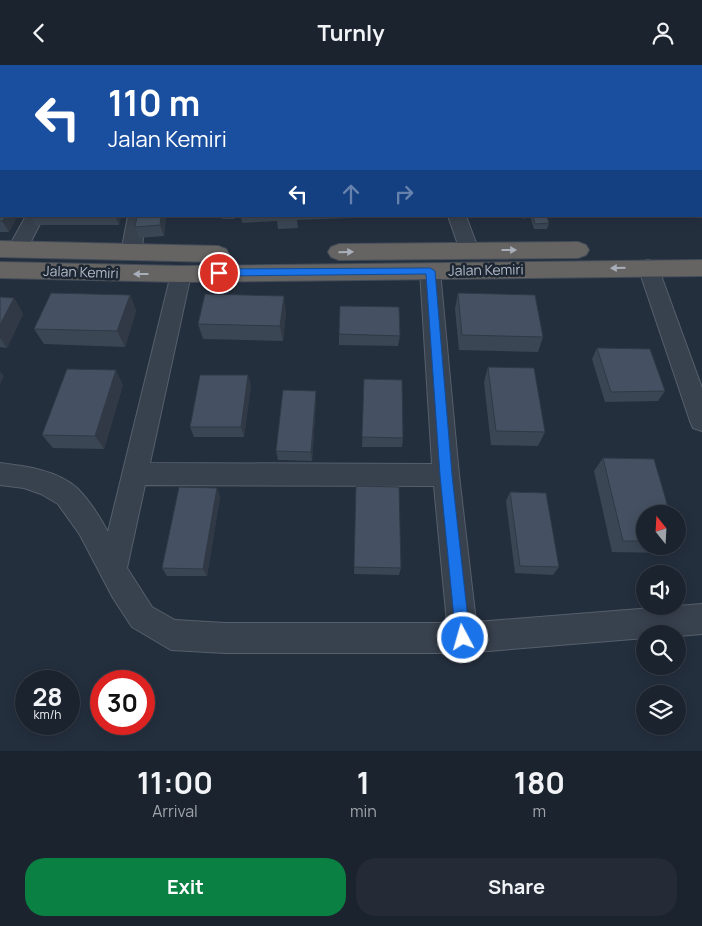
<!DOCTYPE html>
<html lang="en">
<head>
<meta charset="utf-8">
<style>
	body { margin:0; font-family:Manrope,sans-serif; background:#242b36; color:#f1f3f6; height:100vh; display:flex; flex-direction:column; font-size:19px; white-space:nowrap }
	* { box-sizing:border-box; margin:0 }
	p { font-size:16px; color:#a0a4aa }
	.icon { flex:none; width:28px; height:28px; fill:none; stroke:currentColor; stroke-width:2; stroke-linecap:round; stroke-linejoin:round }
	.map { position:relative; height:686px; overflow:hidden }
	.side { display:flex; flex-direction:column; background:#1b232e; flex:1 }
	.side>* { flex:none }
	.banner { position:absolute; left:0px; top:0px; width:702px; height:152px; box-shadow:0 2px 12px #0003,0 0 0 1px #39404a; background:#1a4fa0; color:#fff; overflow:hidden }
	.needle { width:32px; rotate:342deg }
	.controls { position:absolute; left:636px; top:440px; display:grid; gap:10px }
	.controls a { display:grid; place-items:center; width:50px; height:50px; border-radius:50%; background:#1b232e; box-shadow:0 2px 12px #0003,0 0 0 1px #39404a; font-size:25px }
	.speed { position:absolute; left:15px; top:605px; display:flex; gap:10px; font-size:25px; font-weight:700; text-align:center }
	.speed>* { display:grid; place-content:center; width:65px; height:65px; border-radius:50%; background:#1b232e; box-shadow:0 2px 12px #0003,0 0 0 1px #39404a; line-height:1 }
	.speed small { font-size:12px; font-weight:400 }
	.speed .limit { border:8px solid #d22; background:#fff; color:#111 }
	.pin { position:absolute; display:grid; place-items:center; width:42px; height:42px; color:#fff; margin:-21px; border:2px solid #fff; border-radius:50%; box-shadow:0 1px 5px #0007 }
	.me { position:absolute; width:55px; margin:-28px; rotate:354deg; stroke-linejoin:round; filter:drop-shadow(0 0 4px #0008) }
	.turn { display:flex; align-items:center; gap:18px; height:105px; padding:0 25px; font-size:22px }
	.turn .icon { width:65px; height:65px; stroke-width:2.5 }
	.turn b { display:block; font-size:35px; line-height:42px }
	.lanes { display:flex; align-items:center; height:48px; padding:0 25px; background:#0003; justify-content:center; gap:25px; direction:ltr }
	.lanes .off { opacity:.35 }
	.eta { display:flex; justify-content:space-evenly; align-items:center; height:85px; text-align:center }
	.eta b { font-size:30px; font-weight:700; line-height:35px }
	.action { display:flex; gap:10px; margin-top:auto; padding:10px 25px }
	.action a { flex:1; height:58px; border-radius:20px; background:#0b8043; color:#fff; font-size:20px; font-weight:700; line-height:58px; text-align:center }
	.action a+a { background:#242b36; color:#f1f3f6 }
	header { display:flex; justify-content:space-between; align-items:center; height:65px; padding:0 25px; background:#1b232e; font-size:22px; font-weight:700 }
	.map>svg:first-child { display:block }
	.lines { fill:none; stroke-linecap:round; stroke-linejoin:round }
	.minor-casing { stroke:#565f6c; stroke-width:2 }
	.trunk-casing { stroke:#434c59; stroke-width:2 }
	.minor { fill:#38414e; fill-rule:evenodd }
	.trunk { fill:#656462; fill-rule:evenodd }
	.wall { fill:#3b4654 }
	.shaded-wall { fill:#303945 }
	.building { fill:#455162; stroke:#303945 }
	.oneway { fill:#a8afba }
	.route { fill:#1a73e8; stroke:#114b97 }
	.labels { text-anchor:middle; stroke-width:5; stroke-linejoin:round; paint-order:stroke }
	.street-label { font-size:14px; fill:#b4bcc9; stroke:#1d2633 }
</style>
</head>
<body>
<header><svg class="icon" aria-label="back" viewBox="0 0 24 24"><path d="M15 5l-7 7 7 7"/></svg>Turnly<svg class="icon" aria-label="person" viewBox="0 0 24 24"><circle cx="12" cy="8" r="4"/><path d="M4 21q1-7 8-7t8 7"/></svg></header>
<div class="map">
<svg width="702" height="686" viewBox="0 0 702 686">
	<rect width="100%" height="100%" fill="#242f3e"/>
	<g class="lines">
		<g class="minor-casing">
			<path id="minor" d="M73,0H87V1H73Z
				M154,0H168V1H154Z
				M397,0H411V1H397Z
				M26,151H44L24,190L17,192L10,190L7,185Z
				M128,151H146L141,188L138,193L131,195L124,193L121,188Z
				M448,151H466L479,186L476,191L469,193L462,191Z
				M648,195L655,197L658,202L702,323V366L693,363L690,356L638,202L641,197Z
				M430,199L437,201L440,206L459,410L476,557L702,539V569L678,571V569H645V573L463,588H225L171,585L132,562L113,533L80,470L58,439L41,429L24,423L0,420V398C25,401 57,405 77,423C89,435 100,452 108,467L171,209L174,204L181,202L188,204L191,209L150,398L432,399L420,206L423,201ZM145,420L434,421L447,558H225L175,555L152,542L127,503Z"/>
		</g>
		<g class="trunk-casing">
			<path id="trunk" d="M0,176L218,181L226,184L229,189L226,194L218,197L0,192Z
				M578,177L586,180L589,185L586,190L578,193L339,195L331,192L328,187L331,182L339,179Z
				M702,195V211L181,217L0,213V197L181,201Z"/>
		</g>
		<use href="#minor" class="minor"/>
		<use href="#trunk" class="trunk"/>
	</g>
	<path class="wall" d="M162,0H184L183,1H162Z
		M414,0H468V1H414Z
		M560,0H606L605,1H560Z
		M609,0H643V1H609Z
		M652,0H668L669,1H653Z
		M701,4H702V33H701Z
		M701,83L702,85V139H701Z
		M0,122L9,167H0Z
		M30,151H121L119,160H35Z
		M137,151H166L164,171L139,173L135,162Z
		M222,151H235V154H222Z
		M241,151H352V153L297,155L298,163L278,164L277,156L242,158Z
		M511,151H526L525,154Z
		M530,151H547L549,158L547,164H534Z
		M458,228L543,272L538,287L459,285L455,244Z
		M130,230L136,246L125,282L44,279L34,264Z
		M0,232L14,233L23,249L7,283L0,282Z
		M286,247L283,276L203,274L198,259Z
		M339,269L400,271L398,281L339,280Z
		M597,283L665,326L658,336L605,337L592,294Z
		M488,302L545,367L538,381L491,380L484,317Z
		M123,320L104,384L53,383L42,370Z
		M251,320L244,372H194L190,362Z
		M364,324L403,373L402,382H362Z
		M316,336L312,396L278,395L276,386Z
		M603,393L645,449V481H673L666,488L612,487L594,406Z
		M356,421L401,503L399,510L354,509Z
		M217,423L220,432L207,511H167L162,503Z
		M510,427L559,502L553,510L515,508L506,436Z"/>
	<path class="shaded-wall" d="M59,0H67V1H59Z
		M5,151H18L9,167L2,156Z
		M115,151H121L119,160Z
		M161,151H166L164,171L160,160Z
		M130,230L136,246L125,282L117,266Z
		M284,231L286,247L283,276L280,261Z
		M14,233L23,249L7,283L0,273V260Z
		M116,305L123,320L104,384L95,371Z
		M0,306L4,311L0,320Z
		M248,310L251,320L244,372L241,362Z
		M316,326V336L312,396L311,387Z
		M217,423L220,432L207,511L203,504Z"/>
	<path class="building" d="M38,0H59V1H37Z
		M84,0H107V1H84Z
		M118,0H134V1H118Z
		M190,0H212L190,1Z
		M320,0H391L392,1H321Z
		M480,0H506L507,1H481Z
		M660,0H668L669,1H660Z
		M701,4H702V22L701,21Z
		M701,83L702,85V99H701Z
		M701,100H702V123H701Z
		M0,122H1V151H5L2,156H0Z
		M137,151H161L160,160L135,162Z
		M533,151H547L549,158L535,159Z
		M51,228L130,230L117,266L34,264Z
		M458,228L535,230L543,272L462,270Z
		M205,229L284,231L280,261L198,259Z
		M0,232L14,233L0,260Z
		M340,241L399,242L400,271L339,269Z
		M597,283L650,284L665,326L611,327Z
		M488,302L534,303L545,367L496,366Z
		M67,304L116,305L95,371L42,370Z
		M200,310H248L241,362H190Z
		M364,314L402,315L403,373L362,372Z
		M283,325L316,326L311,387L276,386Z
		M603,393L654,394L670,449H645V476H623Z
		M356,421L399,422L401,503L354,502Z
		M179,422L217,423L203,504L162,503Z
		M510,427L546,428L559,502L520,501Z"/>
	<defs><path id="oneway-solid" d="M-6-.8H1V-3.2L6.5 0L1 3.2V.8H-6Z" transform="scale(1.25)"/></defs>
	<g class="oneway">
		<use href="#oneway-solid" transform="translate(509 185)"/>
		<use href="#oneway-solid" transform="translate(346 187) rotate(-1)"/>
		<use href="#oneway-solid" transform="translate(618 203) rotate(179)"/>
		<use href="#oneway-solid" transform="translate(141 209) rotate(-180)"/>
	</g>
	<path class="route" d="M430,203L435,206L452,410L470,573L468,578L463,580L458,578L456,573L440,410L426,209L219,211L214,208L219,204Z"/>
	<g class="labels">
		<g class="street-label">
			<text transform="translate(486 205) rotate(-1)" y="5">Jalan Kemiri</text>
			<text transform="translate(81 207) rotate(2)" y="5">Jalan Kemiri</text>
		</g>
	</g>
</svg>
<div class="controls">
<a><svg class="needle" viewBox="-14 -14 28 28"><path d="M0-13l5 13h-10z" fill="#e53935"/><path d="M0 13l5-13h-10z" fill="#a0a4aa"/></svg></a>
<a><svg class="icon" aria-label="sound" viewBox="0 0 24 24"><path d="M4 9h4l5-4v14l-5-4H4zM17 9q2 3 0 6"/></svg></a>
<a><svg class="icon" aria-label="search" viewBox="0 0 24 24"><circle cx="10" cy="10" r="6"/><path d="M15 15l6 6"/></svg></a>
<a><svg class="icon" aria-label="layers" viewBox="0 0 24 24"><path d="M12 4l9 5-9 5-9-5zM3 14l9 5 9-5"/></svg></a>
</div>
<div class="speed"><div>28<small>km/h</small></div><div class="limit">30</div></div>
<div class="pin" style="left:219px;top:208px;background:#d93025"><svg class="icon" aria-label="arrive" viewBox="0 0 24 24"><path d="M6 21V4h12l-3 4 3 4H6"/></svg></div>
<svg class="me" style="left:463px;top:573px" viewBox="-20 -20 40 40"><circle r="17" fill="#1a73e8" stroke="#fff" stroke-width="3"/><path d="M0-11L8 9 0 5-8 9z" fill="#fff"/></svg>
<div class="banner">
<div class="turn"><svg class="icon" aria-label="left" viewBox="0 0 24 24"><path d="M17 20v-9H6M10 6l-5 5 5 5"/></svg><div><b>110 m</b>Jalan Kemiri</div></div>
<div class="lanes"><svg class="icon" aria-label="left" viewBox="0 0 24 24"><path d="M17 20v-9H6M10 6l-5 5 5 5"/></svg><svg class="icon off" aria-label="ahead" viewBox="0 0 24 24"><path d="M12 20V5M6 11l6-6 6 6"/></svg><svg class="icon off" aria-label="right" viewBox="0 0 24 24"><path d="M7 20v-9h11M14 6l5 5-5 5"/></svg></div>
</div>
</div>
<section class="side">
<div class="eta">
<div><b>11:00</b><p>Arrival</p></div>
<div><b>1</b><p>min</p></div>
<div><b>180</b><p>m</p></div>
</div>
<div class="action"><a>Exit</a><a>Share</a></div>
</section>
</body>
</html>
